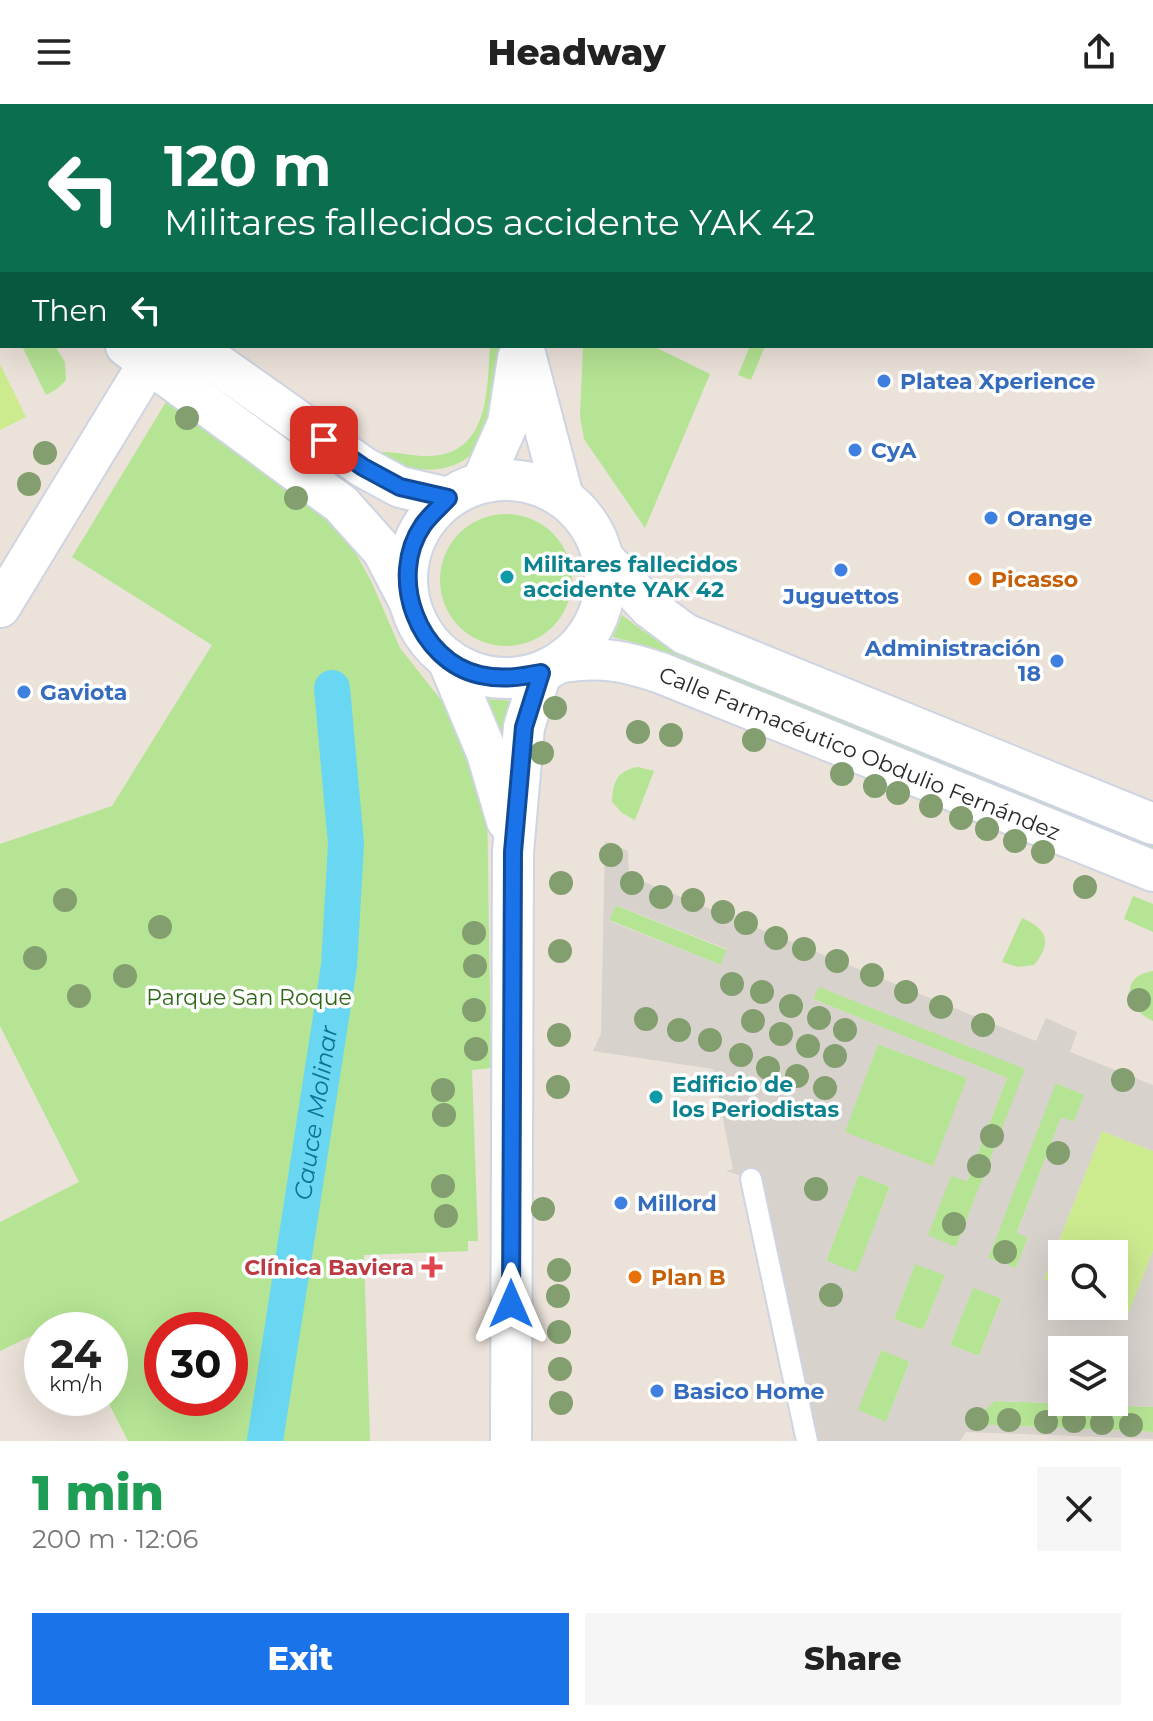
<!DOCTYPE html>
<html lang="en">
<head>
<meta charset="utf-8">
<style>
	body { margin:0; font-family:Montserrat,sans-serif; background:#f6f6f6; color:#222; height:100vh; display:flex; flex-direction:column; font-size:30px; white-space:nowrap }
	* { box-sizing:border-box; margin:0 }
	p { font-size:26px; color:#767676 }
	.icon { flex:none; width:44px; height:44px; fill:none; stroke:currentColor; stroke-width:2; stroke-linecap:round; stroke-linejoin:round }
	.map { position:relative; height:1337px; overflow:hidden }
	.drawer { display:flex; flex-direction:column; background:#fff; flex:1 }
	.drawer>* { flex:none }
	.hud { position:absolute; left:0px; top:0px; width:1154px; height:244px; box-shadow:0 8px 32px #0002; background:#0b6e4f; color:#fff; overflow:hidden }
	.controls { position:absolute; left:1048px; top:1136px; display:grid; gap:16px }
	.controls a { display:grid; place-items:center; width:80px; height:80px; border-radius:0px; background:#fff; box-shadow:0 8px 32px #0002; font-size:40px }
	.speed { position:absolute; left:24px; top:1208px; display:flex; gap:16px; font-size:40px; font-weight:700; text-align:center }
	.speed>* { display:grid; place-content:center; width:104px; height:104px; border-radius:50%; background:#fff; box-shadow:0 8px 32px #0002; line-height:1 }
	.speed small { font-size:20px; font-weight:400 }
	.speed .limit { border:12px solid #d22; background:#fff; color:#111 }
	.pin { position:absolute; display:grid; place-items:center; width:68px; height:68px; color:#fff; margin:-34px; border-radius:16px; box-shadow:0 4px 12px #0006 }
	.me { position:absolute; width:88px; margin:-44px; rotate:0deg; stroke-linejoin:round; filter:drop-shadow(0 0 6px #0008) }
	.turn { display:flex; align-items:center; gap:28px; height:168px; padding:0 32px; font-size:36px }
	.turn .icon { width:104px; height:104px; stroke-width:2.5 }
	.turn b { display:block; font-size:56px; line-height:68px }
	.then { display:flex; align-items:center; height:76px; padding:0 32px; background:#0003; gap:16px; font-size:30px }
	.round { display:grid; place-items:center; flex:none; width:84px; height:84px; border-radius:0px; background:#f6f6f6 }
	.summary { display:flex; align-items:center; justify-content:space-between; height:136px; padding:0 32px }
	h1 { font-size:48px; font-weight:800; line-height:60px; color:#1e9e55 }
	.button { display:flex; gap:16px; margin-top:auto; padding:16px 32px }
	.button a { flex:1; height:92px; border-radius:0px; background:#1a73e8; color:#fff; font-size:32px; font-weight:800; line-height:92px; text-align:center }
	.button a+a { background:#f6f6f6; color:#222 }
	header { display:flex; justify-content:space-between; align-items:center; height:104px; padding:0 32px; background:#fff; font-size:36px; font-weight:800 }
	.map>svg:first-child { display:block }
	.green { fill:#b5e494; fill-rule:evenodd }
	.pitch { fill:#cceb8f }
	.plaza { fill:#d7d2cc; fill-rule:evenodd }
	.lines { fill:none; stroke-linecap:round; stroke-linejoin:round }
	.canal { stroke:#69d7f1; stroke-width:36 }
	.service-casing { stroke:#cfd4e2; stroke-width:24 }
	.minor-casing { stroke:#cfd4e2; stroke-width:44 }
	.service { stroke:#fff; stroke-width:20 }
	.minor { stroke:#fff; stroke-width:40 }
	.tree { fill:#839e6f }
	.route-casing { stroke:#114b97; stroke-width:20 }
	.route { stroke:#1a73e8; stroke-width:14 }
	.shop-dot { fill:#3f7fe0; stroke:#fff; stroke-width:3 }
	.culture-dot { fill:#0f9aa8; stroke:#fff; stroke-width:3 }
	.food-dot { fill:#e8710a; stroke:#fff; stroke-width:3 }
	.health-dot { fill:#e0444e; stroke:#fff; stroke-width:3 }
	.labels { text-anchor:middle; stroke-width:7; stroke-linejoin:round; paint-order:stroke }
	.shop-label { font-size:22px; font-weight:bold; fill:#366cbe; stroke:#fff; text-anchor:start }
	.culture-label { font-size:22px; font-weight:bold; fill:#0d838f; stroke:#fff; text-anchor:start }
	.food-label { font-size:22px; font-weight:bold; fill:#c56008; stroke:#fff; text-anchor:start }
	.street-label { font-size:22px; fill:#282828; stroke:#fff }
	.park-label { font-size:22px; fill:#2e6618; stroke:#fff }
	.health-label { font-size:22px; font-weight:bold; fill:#be3a42; stroke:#fff; text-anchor:end }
	.water-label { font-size:24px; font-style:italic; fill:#0a749a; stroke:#fff }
</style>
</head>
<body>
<header><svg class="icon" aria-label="menu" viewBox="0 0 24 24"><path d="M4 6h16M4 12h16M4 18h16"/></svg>Headway<svg class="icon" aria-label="share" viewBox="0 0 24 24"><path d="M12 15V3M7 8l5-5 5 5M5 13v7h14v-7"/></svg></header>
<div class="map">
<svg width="1153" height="1337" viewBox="0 0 1153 1337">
	<rect width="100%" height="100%" fill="#ebe2d9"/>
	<path class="green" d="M22,242H55L65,258L66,276L57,285L46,291Z
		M490,242H503C498,269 496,301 487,327C471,373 411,375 378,348C399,347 420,355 440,351C490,342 487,281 490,242Z
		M583,242H653L710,270L645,424L584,335L580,312Z
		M750,242H765L751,276L738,271Z
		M172,288L336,420L353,444L372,479L400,544L453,611L487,692L491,964L472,966L478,1137H468V1147L364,1151L370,1337H128L106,1294H110V1226H72L66,1215L0,1247V1118L79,1078L0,922V740L112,702L212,541L72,453ZM162,1226H230V1294H162Z
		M440 476a66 66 0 1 1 132 0a66 66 0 1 1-132 0Z
		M622,511L643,527L706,558L1153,737V748L723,577L639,540L613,533Z
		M474,594L512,597L505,670Z
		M638,663L654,667L635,716L622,709L612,698C613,677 617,667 638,663Z
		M1133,792L1153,800V828L1124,815Z
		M615,801L727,846L721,861L609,816Z
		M1022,814C1047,825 1053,838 1034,861L1018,863L1002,858Z
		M1153,867V917C1125,904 1119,872 1153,867Z
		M818,882L1026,965L956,1143L927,1132L951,1071L967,1077L1007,974L813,895Z
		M878,940L968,974L934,1063L844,1028Z
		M1055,979L1085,990L1074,1018L1061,1014L1017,1128L1028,1133L1016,1165L988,1154Z
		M859,1070L890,1082L857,1169L826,1157Z
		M915,1159L945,1171L923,1226L894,1215Z
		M973,1183L1002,1194L979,1252L950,1241Z
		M881,1246L910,1257L886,1318L857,1306Z
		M994,1297L1153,1303V1328L969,1320Z"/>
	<path class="pitch" d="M0,260L26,313L0,326Z
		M1102,1027L1153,1047V1147L1129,1208L1112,1202L1114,1150H1062V1182L1044,1175Z"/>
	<path class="plaza" d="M605,737L628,747L629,772L1036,937L1046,914L1077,928L1070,948L1153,981V1047L1102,1027L1044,1175L1062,1182V1202H1112L1129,1208L1153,1147V1303L995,1297L970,1320L1153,1328V1335L966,1328L960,1337H818L762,1078L726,1067L733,1065L713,965L593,947L601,930ZM616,801L727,845L721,861L609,817ZM819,883L1025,965L956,1143L928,1131L951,1072L967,1077L1007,974L813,895ZM878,940L967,974L933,1062L845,1028ZM1056,979L1084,991L1074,1018L1061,1013L1017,1129L1028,1134L1016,1164L988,1154ZM859,1071L890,1083L856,1169L826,1156ZM915,1160L945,1171L923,1226L894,1215ZM973,1184L1002,1195L979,1252L950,1241ZM881,1246L910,1258L886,1318L858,1306ZM1062,1246H1114V1298H1062Z"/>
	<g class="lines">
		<path class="canal" id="s1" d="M265,1337L339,862L346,740L332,584"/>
		<g class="service-casing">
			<path id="service" d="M751,1075L807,1337"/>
		</g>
		<g class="minor-casing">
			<g id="minor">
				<path d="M884,0L889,2"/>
				<path d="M524,2V0"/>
				<path d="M0,78L2,80"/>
				<path d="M1152,107H1153"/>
				<path d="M0,136L2,138"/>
				<path d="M126,242L341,400L383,447L408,495"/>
				<path d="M192,242L363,363L400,383L448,394"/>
				<path d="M523,242L563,393"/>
				<circle cx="506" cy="475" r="99"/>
				<path d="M482,378L508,319L518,254"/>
				<path d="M603,454L650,504L685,530L1153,720"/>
				<path d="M0,503L159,242"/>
				<path d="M448,556L487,649L507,717"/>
				<path id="s2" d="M563,558C601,552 625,557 661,569L1153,767"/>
				<path d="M511,1337L513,748L524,623L541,569"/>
			</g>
		</g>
		<use href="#service" class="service"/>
		<use href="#minor" class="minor"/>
	</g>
	<g class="tree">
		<circle cx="187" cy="314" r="12"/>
		<circle cx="45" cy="349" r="12"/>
		<circle cx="29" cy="380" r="12"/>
		<circle cx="296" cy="394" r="12"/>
		<circle cx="555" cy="604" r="12"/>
		<circle cx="638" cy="628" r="12"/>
		<circle cx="671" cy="631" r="12"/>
		<circle cx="754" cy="636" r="12"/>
		<circle cx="542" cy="649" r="12"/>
		<circle cx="842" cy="670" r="12"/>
		<circle cx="875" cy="682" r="12"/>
		<circle cx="898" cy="689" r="12"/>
		<circle cx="931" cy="702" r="12"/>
		<circle cx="961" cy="714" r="12"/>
		<circle cx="987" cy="725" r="12"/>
		<circle cx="1015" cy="737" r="12"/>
		<circle cx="1043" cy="748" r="12"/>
		<circle cx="611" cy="751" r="12"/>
		<circle cx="561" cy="779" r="12"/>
		<circle cx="632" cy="779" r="12"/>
		<circle cx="1085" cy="783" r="12"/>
		<circle cx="661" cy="793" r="12"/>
		<circle cx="65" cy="796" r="12"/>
		<circle cx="693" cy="796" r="12"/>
		<circle cx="723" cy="808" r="12"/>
		<circle cx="746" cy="819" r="12"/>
		<circle cx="160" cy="823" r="12"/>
		<circle cx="474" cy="829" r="12"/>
		<circle cx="776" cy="834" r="12"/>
		<circle cx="804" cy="845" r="12"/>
		<circle cx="560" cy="847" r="12"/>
		<circle cx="35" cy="854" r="12"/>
		<circle cx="837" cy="857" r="12"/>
		<circle cx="475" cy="862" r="12"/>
		<circle cx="872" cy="871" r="12"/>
		<circle cx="125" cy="872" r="12"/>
		<circle cx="732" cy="880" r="12"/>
		<circle cx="762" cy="888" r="12"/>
		<circle cx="906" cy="888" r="12"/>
		<circle cx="79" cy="892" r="12"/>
		<circle cx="1139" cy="896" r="12"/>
		<circle cx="791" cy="902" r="12"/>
		<circle cx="941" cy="903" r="12"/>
		<circle cx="474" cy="906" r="12"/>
		<circle cx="819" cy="914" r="12"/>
		<circle cx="646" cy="915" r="12"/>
		<circle cx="753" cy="917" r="12"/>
		<circle cx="983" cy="921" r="12"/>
		<circle cx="679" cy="926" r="12"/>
		<circle cx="845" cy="926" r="12"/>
		<circle cx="781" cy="930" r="12"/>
		<circle cx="559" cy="931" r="12"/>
		<circle cx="710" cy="936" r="12"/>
		<circle cx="808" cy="942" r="12"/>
		<circle cx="476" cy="945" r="12"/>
		<circle cx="741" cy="951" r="12"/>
		<circle cx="835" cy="952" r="12"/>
		<circle cx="768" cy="964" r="12"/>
		<circle cx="797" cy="972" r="12"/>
		<circle cx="1123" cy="976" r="12"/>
		<circle cx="558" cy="983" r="12"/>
		<circle cx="825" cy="984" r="12"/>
		<circle cx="443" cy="986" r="12"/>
		<circle cx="444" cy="1011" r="12"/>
		<circle cx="992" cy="1032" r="12"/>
		<circle cx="1058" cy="1049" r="12"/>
		<circle cx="979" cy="1062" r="12"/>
		<circle cx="443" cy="1082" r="12"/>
		<circle cx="816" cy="1085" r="12"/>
		<circle cx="543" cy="1105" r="12"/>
		<circle cx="446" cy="1112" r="12"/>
		<circle cx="954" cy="1120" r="12"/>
		<circle cx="1005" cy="1148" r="12"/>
		<circle cx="559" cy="1166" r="12"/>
		<circle cx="831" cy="1191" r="12"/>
		<circle cx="558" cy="1192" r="12"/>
		<circle cx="559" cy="1228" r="12"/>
		<circle cx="560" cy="1265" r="12"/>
		<circle cx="561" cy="1299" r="12"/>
		<circle cx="977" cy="1315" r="12"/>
		<circle cx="1009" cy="1316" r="12"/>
		<circle cx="1074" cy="1317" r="12"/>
		<circle cx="1046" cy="1318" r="12"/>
		<circle cx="1102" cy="1319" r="12"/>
		<circle cx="1131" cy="1321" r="12"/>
	</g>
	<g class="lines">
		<g class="route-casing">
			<path id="route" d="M324,336L363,363L400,383L448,394C440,403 430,411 423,421C387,473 418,557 480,571C502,576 520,573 541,569L524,623L513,748L511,1200"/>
		</g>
		<use href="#route" class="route"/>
	</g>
	<g class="shop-dot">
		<circle cx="884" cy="277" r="8"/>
		<circle cx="855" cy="346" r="8"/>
		<circle cx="991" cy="414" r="8"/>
		<circle cx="841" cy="466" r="8"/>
		<circle cx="1057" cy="557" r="8"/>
		<circle cx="24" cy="588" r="8"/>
		<circle cx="621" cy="1099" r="8"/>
		<circle cx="657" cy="1287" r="8"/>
	</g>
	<g class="culture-dot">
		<circle cx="507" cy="473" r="8"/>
		<circle cx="656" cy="993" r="8"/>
	</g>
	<g class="food-dot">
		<circle cx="975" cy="475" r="8"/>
		<circle cx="635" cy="1173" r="8"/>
	</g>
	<path class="health-dot" d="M428 1151h8v8h8v8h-8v8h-8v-8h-8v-8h8z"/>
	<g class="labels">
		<g class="shop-label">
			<text x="900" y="285">Platea Xperience</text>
			<text x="871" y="354">CyA</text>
			<text x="1007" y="422">Orange</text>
			<text x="841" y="500" text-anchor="middle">Juguettos</text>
			<text x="1041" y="552" text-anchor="end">Administración<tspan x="1041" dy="25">18</tspan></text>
			<text x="40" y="596">Gaviota</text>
			<text x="637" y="1107">Millord</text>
			<text x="673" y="1295">Basico Home</text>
		</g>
		<g class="culture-label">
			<text x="523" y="468">Militares fallecidos<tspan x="523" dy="25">accidente YAK 42</tspan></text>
			<text x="672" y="988">Edificio de<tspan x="672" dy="25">los Periodistas</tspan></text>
		</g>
		<g class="food-label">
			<text x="991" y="483">Picasso</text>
			<text x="651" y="1181">Plan B</text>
		</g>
		<g class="street-label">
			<text dy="8" stroke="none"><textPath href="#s2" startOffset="314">Calle Farmacéutico Obdulio Fernández</textPath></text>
		</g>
		<g class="park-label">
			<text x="249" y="901">Parque San Roque</text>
		</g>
		<g class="health-label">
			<text x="414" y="1171">Clínica Baviera</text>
		</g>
		<g class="water-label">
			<text dy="8" stroke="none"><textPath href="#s1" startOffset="332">Cauce Molinar</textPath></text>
		</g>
	</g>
</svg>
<div class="controls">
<a><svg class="icon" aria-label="search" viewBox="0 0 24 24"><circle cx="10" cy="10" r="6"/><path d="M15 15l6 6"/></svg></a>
<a><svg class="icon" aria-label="layers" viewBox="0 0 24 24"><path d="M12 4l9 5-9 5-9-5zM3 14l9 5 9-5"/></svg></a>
</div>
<div class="speed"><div>24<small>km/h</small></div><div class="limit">30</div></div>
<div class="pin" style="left:324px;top:336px;background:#d93025"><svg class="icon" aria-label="arrive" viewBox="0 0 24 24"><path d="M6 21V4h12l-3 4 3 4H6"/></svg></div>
<svg class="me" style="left:511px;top:1200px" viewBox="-20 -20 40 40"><path d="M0-17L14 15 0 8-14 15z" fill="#1a73e8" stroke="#fff" stroke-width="4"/></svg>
<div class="hud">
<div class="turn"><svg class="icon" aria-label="left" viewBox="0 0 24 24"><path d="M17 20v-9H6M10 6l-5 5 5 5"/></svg><div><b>120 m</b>Militares fallecidos accidente YAK 42</div></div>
<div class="then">Then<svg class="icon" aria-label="left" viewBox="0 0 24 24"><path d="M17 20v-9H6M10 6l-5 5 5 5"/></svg></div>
</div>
</div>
<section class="drawer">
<div class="summary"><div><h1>1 min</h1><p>200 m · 12:06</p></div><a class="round"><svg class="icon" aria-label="close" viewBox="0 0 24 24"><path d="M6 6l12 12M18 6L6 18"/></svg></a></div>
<div class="button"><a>Exit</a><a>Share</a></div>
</section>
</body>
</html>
